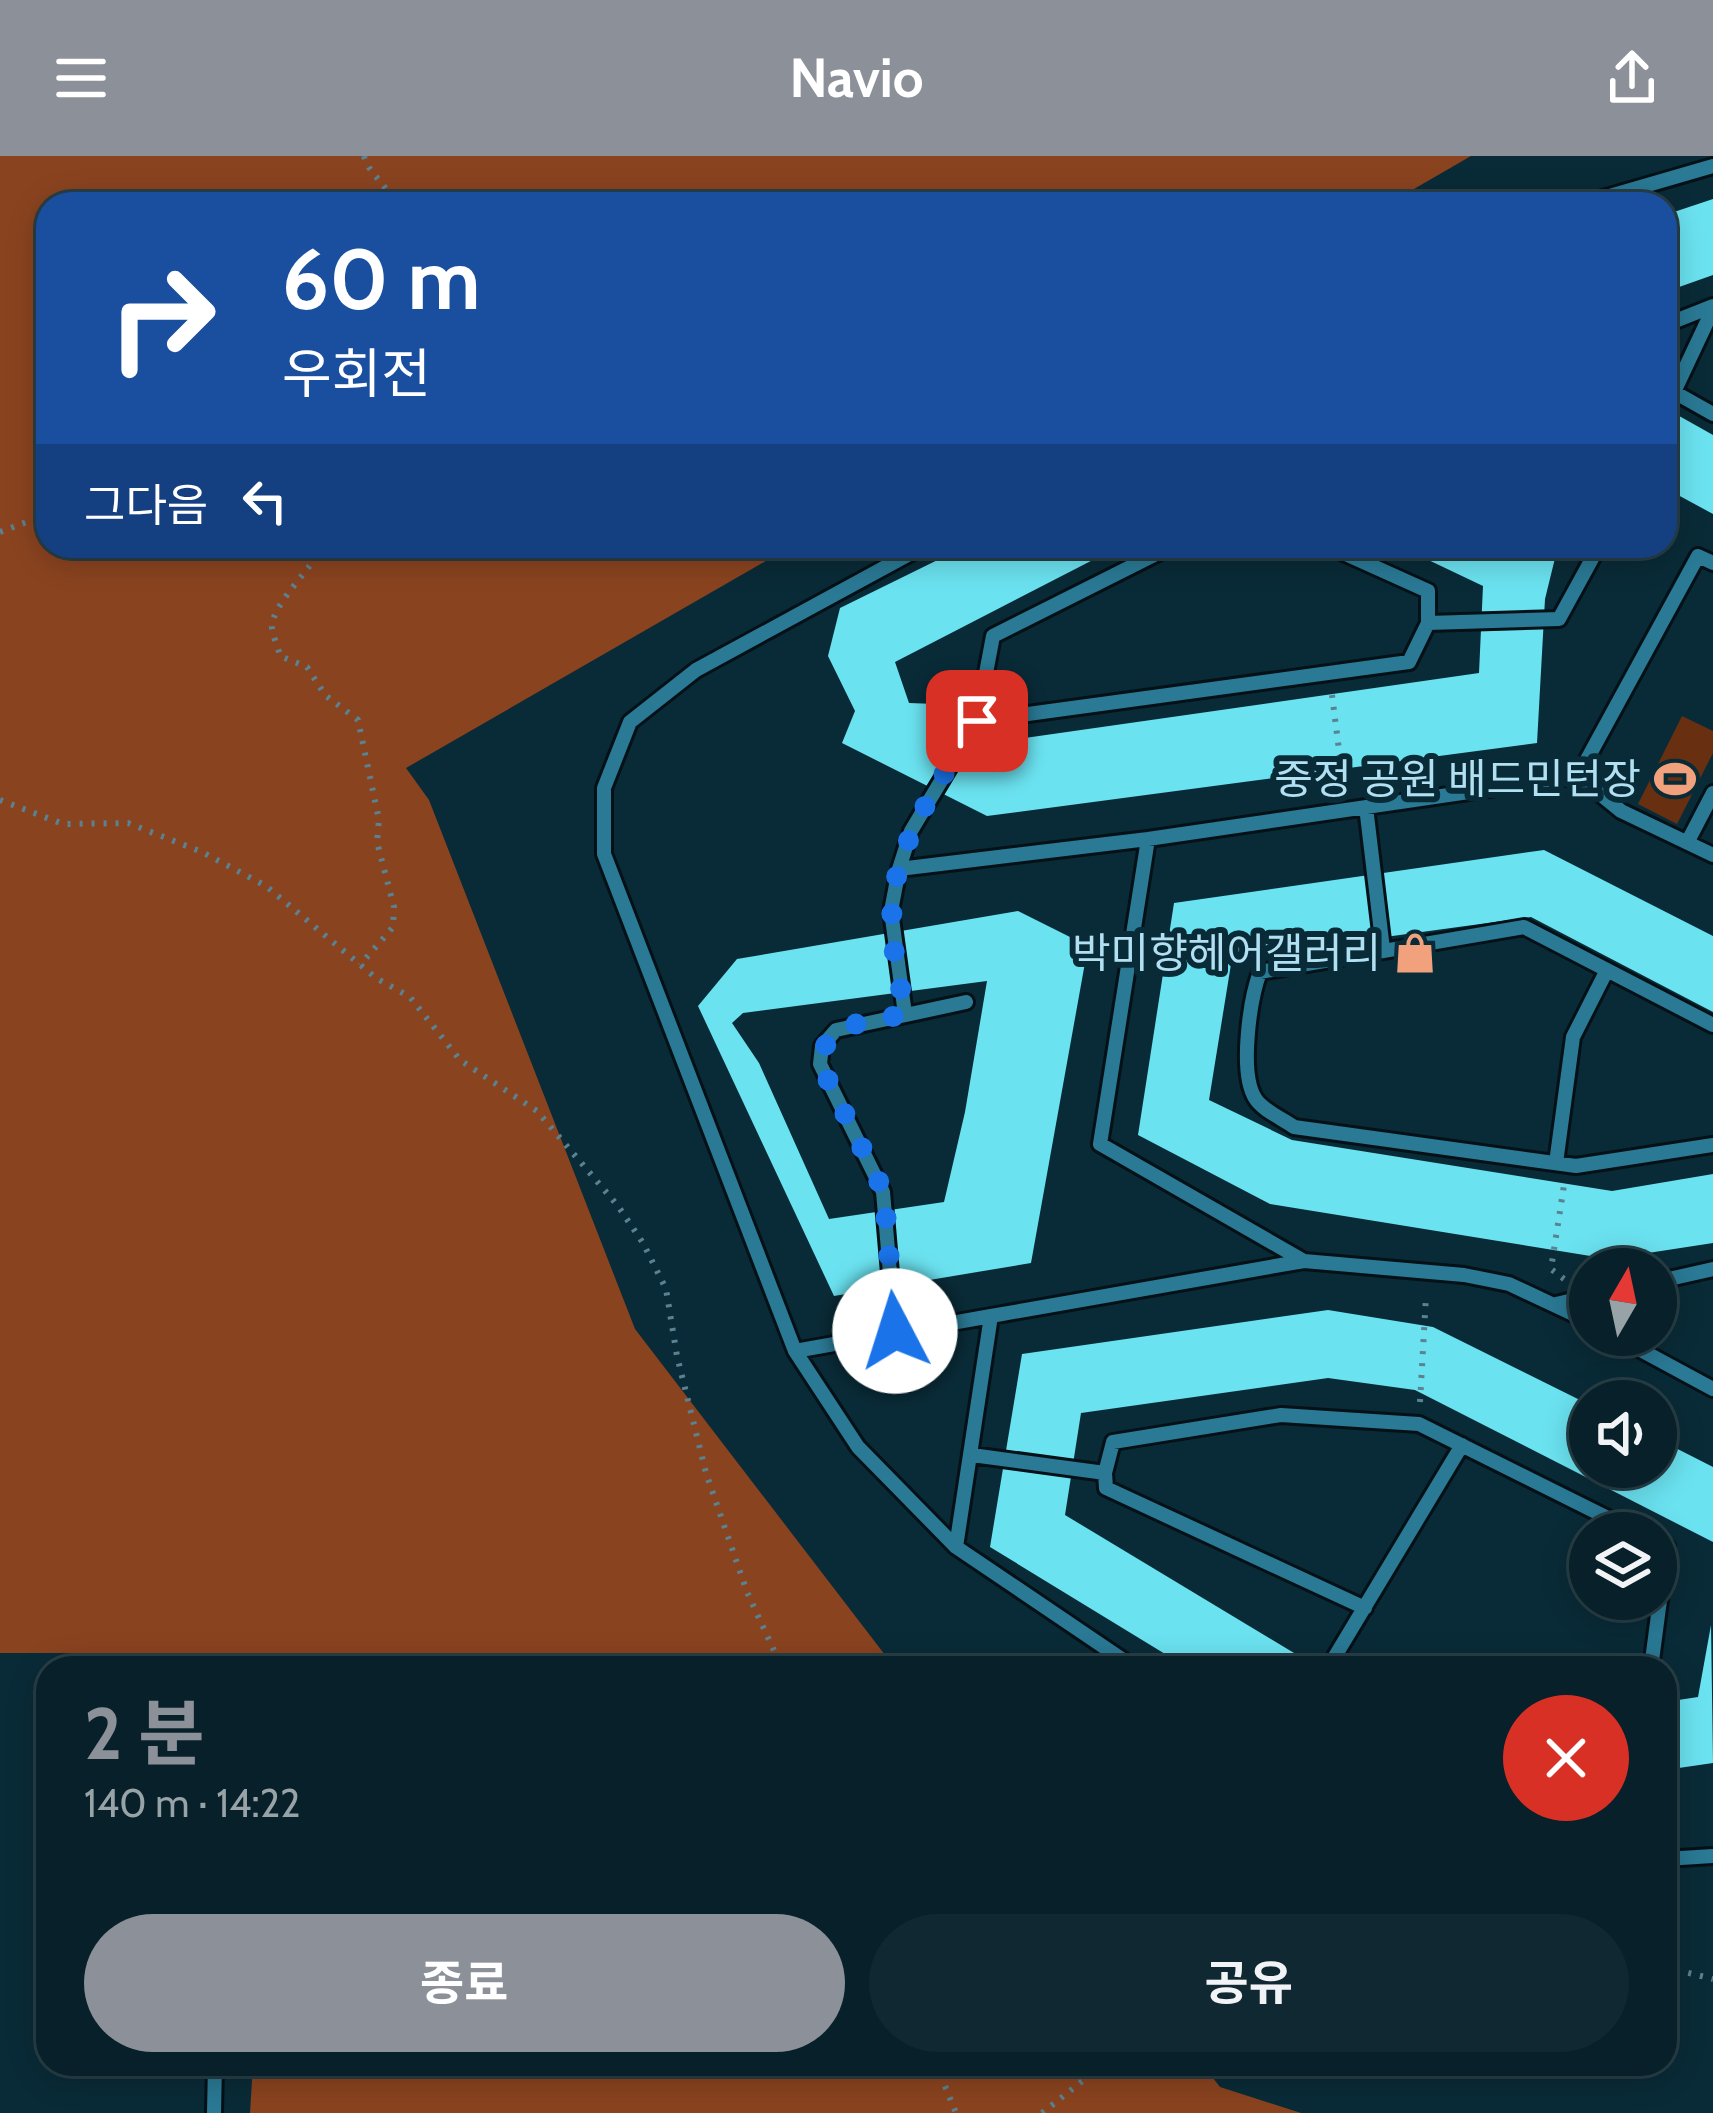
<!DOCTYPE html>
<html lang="ko">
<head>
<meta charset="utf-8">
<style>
	body { margin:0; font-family:Cabin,"Noto Sans KR",sans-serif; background:#102831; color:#f1f3f6; height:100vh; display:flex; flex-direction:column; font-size:45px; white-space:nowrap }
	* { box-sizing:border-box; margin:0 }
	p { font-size:39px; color:#98a3a8 }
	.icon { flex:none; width:66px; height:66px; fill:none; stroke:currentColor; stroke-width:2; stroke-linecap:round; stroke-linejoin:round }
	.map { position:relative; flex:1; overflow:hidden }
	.details { position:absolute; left:36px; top:1500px; width:1641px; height:420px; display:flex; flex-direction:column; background:#072029; border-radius:36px; box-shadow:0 6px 30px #0003,0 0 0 3px #283e46 }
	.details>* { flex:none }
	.guide { position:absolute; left:36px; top:36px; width:1641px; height:366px; border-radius:36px; box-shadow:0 6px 30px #0003,0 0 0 3px #283e46; background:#1a4fa0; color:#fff; overflow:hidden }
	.needle { width:78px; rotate:9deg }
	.fabs { position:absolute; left:1569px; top:1092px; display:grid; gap:24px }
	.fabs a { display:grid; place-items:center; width:108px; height:108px; border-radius:50%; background:#072029; box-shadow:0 6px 30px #0003,0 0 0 3px #283e46; font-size:60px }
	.pin { position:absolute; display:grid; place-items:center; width:102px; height:102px; color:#fff; margin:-51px; border-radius:24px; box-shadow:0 6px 18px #0006 }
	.me { position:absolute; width:132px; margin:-66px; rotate:355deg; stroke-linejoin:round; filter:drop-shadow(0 0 9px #0008) }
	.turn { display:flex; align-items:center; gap:42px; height:252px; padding:0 48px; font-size:54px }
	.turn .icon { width:156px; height:156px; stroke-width:2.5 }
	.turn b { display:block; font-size:84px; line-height:102px }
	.then { display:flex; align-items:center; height:114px; padding:0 48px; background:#0003; gap:24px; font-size:45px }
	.round { display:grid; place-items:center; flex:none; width:126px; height:126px; border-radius:63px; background:#102831 }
	.headline { display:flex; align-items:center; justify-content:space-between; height:204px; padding:0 48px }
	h1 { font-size:72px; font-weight:700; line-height:90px; color:#8c9099 }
	.action { display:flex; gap:24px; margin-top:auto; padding:24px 48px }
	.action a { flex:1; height:138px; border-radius:72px; background:#8c9099; color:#fff; font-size:48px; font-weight:700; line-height:138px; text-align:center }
	.action a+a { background:#102831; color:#f1f3f6 }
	header { display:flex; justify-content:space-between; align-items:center; height:156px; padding:0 48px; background:#8c9099; color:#fff; font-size:54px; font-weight:700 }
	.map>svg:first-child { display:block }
	.green { fill:#682f11 }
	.forest { fill:#8a431f }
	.building { fill:#6be2f0; fill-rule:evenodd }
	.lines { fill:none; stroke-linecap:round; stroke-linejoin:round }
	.service-casing { stroke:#051117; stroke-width:20 }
	.path { stroke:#5a8291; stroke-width:6; stroke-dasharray:3 9; stroke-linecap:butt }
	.service { stroke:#2a7995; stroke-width:14 }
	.route { stroke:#1a73e8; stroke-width:21; stroke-dasharray:0 37.8 }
	.labels { text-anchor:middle; stroke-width:12; stroke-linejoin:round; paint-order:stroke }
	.poi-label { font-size:42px; fill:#b2e0f3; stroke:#092b37; text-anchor:end }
</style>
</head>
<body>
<header><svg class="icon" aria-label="menu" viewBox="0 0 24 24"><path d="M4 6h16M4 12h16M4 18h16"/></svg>Navio<svg class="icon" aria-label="share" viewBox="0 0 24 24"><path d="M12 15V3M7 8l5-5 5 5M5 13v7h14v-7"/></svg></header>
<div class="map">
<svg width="1713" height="1957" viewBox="0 0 1713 1957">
	<rect width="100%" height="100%" fill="#092b37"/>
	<path class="green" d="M1682,560L1713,575V597L1677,668L1638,648Z"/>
	<path class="forest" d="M0,0H1471L1388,48H48V390H792L406,612L429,644L635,1173L895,1512H120L76,1497H0Z
		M253,1908H1202L1220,1931L1301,1957H250Z"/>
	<path class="building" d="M1713,43V119L1665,136V59Z
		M1665,252L1713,279V358L1665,332Z
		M966,390H1120L895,506L909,547L936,548L997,586L1479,517L1483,430L1399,390H1558L1545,443L1537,587L987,660L842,587L855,555L828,500L840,452Z
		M1544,694L1713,780V856L1531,761L1232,802L1209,944L1292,984L1612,1035L1713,1018V1087L1609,1103L1270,1048L1138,979L1174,747Z
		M1018,755L1088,790L1031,1107L834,1140L698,850L737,803ZM987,825L965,956L944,1046L829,1063L759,907L732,867L743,857Z
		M1328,1154L1433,1171L1590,1249V1311H1656V1282L1713,1311V1386L1415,1234L1328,1222L1081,1257L1065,1359L1319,1512H1188L990,1391L1022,1198Z
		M1711,1469L1713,1607L1665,1614V1546L1698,1541Z"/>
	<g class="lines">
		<g class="service-casing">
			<path id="service" d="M1582,48L1713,10
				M1713,153L1674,236L1713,258
				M1665,169L1713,150
				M924,390L696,514L630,566L604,632V698L795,1195L858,1291L956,1391L1135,1512
				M1428,467L1559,463L1599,390
				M977,565L1409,506L1428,467V435L1328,390
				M1578,620L1621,655L1713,699
				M1366,651L1383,793
				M1148,683L1100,988L1304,1105L1464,1119L1509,1128L1590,1166
				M1688,685L1713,637
				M899,713L1148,683L1578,620L1698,400L1713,407
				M905,858L891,755L899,713L911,675L977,565L993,480L1172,390
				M1713,869L1524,771L1260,816C1250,843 1239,916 1255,942C1262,954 1283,963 1294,971L1576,1010L1713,989
				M1556,1007L1573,881L1607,814
				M1656,1126L1713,1113
				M1556,1148L1590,1140
				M991,1160L1304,1105
				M895,1175L883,1036L820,908L822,890L836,874L966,846
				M1613,1179L1713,1233
				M795,1195L991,1160L956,1391
				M972,1299L1105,1317
				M1365,1452L1106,1332L1105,1317L1113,1286L1281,1259L1419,1268L1638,1377
				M1328,1512L1462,1289
				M1651,1512L1667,1391L1656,1386
				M1665,1703L1713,1700
				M214,1957L215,1908"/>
		</g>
		<path class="path" d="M364,0C369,20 389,27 391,48
			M0,376L48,358
			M323,390C312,412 270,451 272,472C273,481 278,491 280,500L307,511L325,539L358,564L379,664L377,686L394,751L393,771L360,809
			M1332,539L1344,633
			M0,644L63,668L128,667L202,696L266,730L376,822L410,841L460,904L537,955L618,1050L643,1087L666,1133L677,1200L706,1317L747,1436L782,1512
			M1564,1123L1551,1113L1564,1029
			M1420,1246L1426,1140
			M1665,1811L1713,1823
			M936,1908L956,1957
			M1042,1957L1104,1908"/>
		<use href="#service" class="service"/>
	</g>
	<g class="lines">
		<path class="route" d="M895,1175L884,1036L820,908C825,864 868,867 905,858C900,825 890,787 892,754C895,683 942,624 977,565"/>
	</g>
	<defs>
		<g id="stadium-bare" transform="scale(3.24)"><path d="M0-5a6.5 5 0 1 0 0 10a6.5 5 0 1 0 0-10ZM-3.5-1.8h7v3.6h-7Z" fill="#f1a17c" stroke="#092b37" stroke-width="2.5" paint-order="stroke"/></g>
		<g id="shop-bare" transform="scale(3.24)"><path d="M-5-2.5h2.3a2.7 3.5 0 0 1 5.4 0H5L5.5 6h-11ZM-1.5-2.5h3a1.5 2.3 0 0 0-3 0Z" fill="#f1a17c" stroke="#092b37" stroke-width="2.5" paint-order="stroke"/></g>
	</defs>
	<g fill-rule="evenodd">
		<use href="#stadium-bare" x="1675" y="623"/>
		<use href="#shop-bare" x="1415" y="797"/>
	</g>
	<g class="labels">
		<g class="poi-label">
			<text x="1641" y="638">중정 공원 배드민턴장</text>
			<text x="1381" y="812">박미향헤어갤러리</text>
		</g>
	</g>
</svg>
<div class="fabs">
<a><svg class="needle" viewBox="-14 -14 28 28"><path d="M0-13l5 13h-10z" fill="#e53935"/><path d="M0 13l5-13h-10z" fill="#98a3a8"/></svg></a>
<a><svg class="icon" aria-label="sound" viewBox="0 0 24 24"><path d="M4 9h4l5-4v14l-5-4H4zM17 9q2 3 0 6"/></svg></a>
<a><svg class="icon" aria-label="layers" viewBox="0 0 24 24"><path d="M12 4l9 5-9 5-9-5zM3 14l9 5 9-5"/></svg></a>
</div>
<div class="pin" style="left:977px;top:565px;background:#d93025"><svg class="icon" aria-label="arrive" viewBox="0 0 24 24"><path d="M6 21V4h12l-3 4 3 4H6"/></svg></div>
<svg class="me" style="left:895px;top:1175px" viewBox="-20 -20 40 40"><circle r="19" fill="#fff"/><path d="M0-13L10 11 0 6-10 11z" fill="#1a73e8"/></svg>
<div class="guide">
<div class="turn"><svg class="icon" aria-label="right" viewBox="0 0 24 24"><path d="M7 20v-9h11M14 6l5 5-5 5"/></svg><div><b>60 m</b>우회전</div></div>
<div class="then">그다음<svg class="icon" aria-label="left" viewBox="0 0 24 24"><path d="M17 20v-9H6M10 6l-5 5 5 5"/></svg></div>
</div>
<section class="details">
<div class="headline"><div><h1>2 분</h1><p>140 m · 14:22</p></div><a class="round" style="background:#d93025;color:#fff"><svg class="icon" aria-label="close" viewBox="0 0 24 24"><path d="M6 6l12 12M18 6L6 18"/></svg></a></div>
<div class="action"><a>종료</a><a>공유</a></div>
</section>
</div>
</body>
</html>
